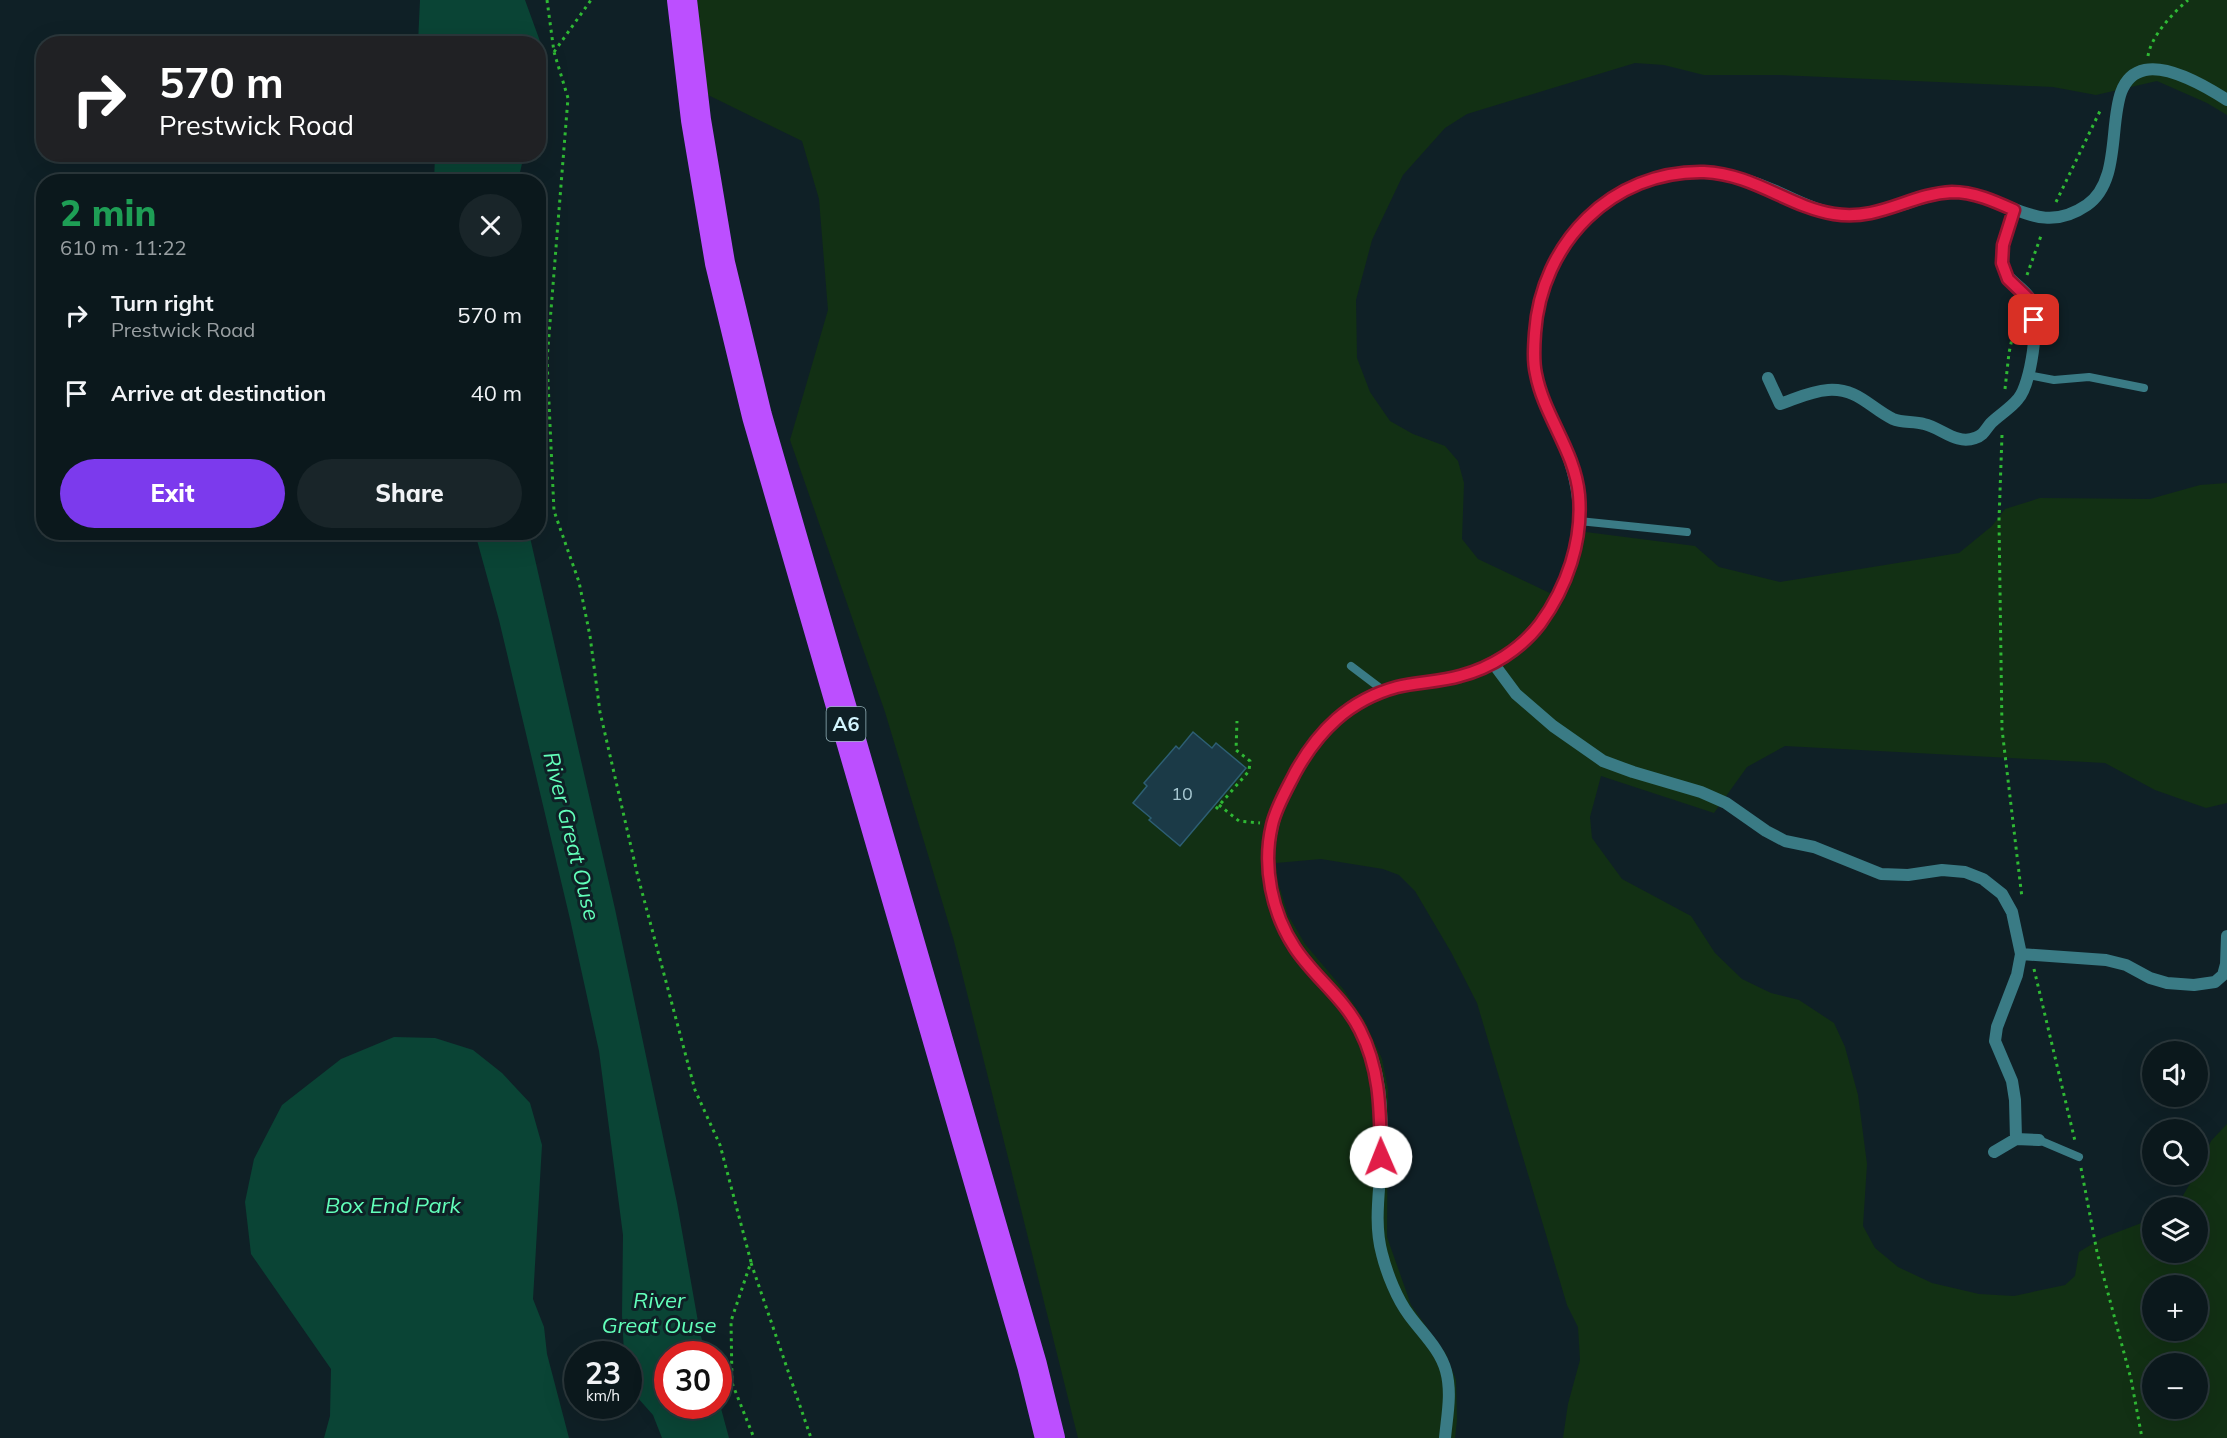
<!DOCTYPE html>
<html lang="en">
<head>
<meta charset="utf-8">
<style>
	body { margin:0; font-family:Mulish,sans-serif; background:#192529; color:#f1f3f6; height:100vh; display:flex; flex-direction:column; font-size:22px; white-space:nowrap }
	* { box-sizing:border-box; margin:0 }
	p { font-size:20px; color:#9aa0a3 }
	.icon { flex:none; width:33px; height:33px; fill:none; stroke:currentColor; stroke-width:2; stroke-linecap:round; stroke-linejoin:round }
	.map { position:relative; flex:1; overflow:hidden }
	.drawer { position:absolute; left:36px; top:174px; width:510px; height:366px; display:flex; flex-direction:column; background:#0b181c; border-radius:24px; box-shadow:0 6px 24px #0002,0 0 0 2px #2b373b }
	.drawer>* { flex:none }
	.top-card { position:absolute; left:36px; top:36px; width:510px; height:126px; border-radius:24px; box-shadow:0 6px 24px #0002,0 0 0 2px #2b373b; background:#202124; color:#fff; overflow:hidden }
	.fabs { position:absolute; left:2142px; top:1041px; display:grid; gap:12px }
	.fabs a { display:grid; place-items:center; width:66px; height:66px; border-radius:50%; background:#0b181c; box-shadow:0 6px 24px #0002,0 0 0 2px #2b373b; font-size:30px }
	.speed { position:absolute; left:564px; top:1341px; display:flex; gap:12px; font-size:30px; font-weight:700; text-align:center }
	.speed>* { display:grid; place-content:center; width:78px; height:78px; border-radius:50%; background:#0b181c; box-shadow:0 6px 24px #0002,0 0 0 2px #2b373b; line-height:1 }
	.speed small { font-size:15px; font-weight:400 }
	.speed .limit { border:9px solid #d22; background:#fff; color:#111 }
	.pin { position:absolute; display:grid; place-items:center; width:51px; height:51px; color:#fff; margin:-26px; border-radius:12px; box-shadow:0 3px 9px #0006 }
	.me { position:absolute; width:66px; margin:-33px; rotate:359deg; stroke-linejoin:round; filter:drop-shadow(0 0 4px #0008) }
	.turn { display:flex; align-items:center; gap:21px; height:126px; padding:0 24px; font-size:27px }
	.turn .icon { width:78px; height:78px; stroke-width:2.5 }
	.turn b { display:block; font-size:42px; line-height:51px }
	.round { display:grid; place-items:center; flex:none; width:63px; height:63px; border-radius:32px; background:#192529 }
	.summary { display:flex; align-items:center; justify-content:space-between; height:102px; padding:0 24px }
	h1 { font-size:36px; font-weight:800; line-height:45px; color:#1e9e55 }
	.action { display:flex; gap:12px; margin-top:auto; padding:12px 24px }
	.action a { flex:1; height:69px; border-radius:36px; background:#7c3aed; color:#fff; font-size:24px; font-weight:800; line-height:69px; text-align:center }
	.action a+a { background:#192529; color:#f1f3f6 }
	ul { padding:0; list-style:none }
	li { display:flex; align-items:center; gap:18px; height:78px; padding:0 24px }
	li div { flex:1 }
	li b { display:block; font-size:22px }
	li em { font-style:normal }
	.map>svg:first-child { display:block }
	.green { fill:#123014; fill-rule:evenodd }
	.water { fill:#0a4435 }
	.building { fill:#1b3a47; stroke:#2d5e73; stroke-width:1.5 }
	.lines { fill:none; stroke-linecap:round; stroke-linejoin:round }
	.path { stroke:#2fb934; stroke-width:3; stroke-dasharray:3 4.5; stroke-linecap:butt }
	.lane { stroke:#3a7b85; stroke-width:8 }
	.street { stroke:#3a7b85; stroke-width:12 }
	.highway { stroke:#bc4fff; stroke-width:30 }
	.route-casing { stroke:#92132f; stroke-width:15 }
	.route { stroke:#e11d48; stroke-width:10 }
	.labels { text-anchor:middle; stroke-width:6; stroke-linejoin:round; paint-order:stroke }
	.number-label { font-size:18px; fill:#a6c7d1 }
	.shield { fill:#0f2026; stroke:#99b6be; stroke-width:1.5 }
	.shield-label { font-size:20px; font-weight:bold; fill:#d4f6ff }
	.water-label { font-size:22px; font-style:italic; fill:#62ffba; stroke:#0f2026 }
</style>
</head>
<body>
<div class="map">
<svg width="2227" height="1438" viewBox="0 0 2227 1438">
	<rect width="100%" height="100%" fill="#0f2026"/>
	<path class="green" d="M696,0H2227V115L2207,103L2157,81L2096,95L2053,87L1779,75H1704L1664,65L1635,63L1467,114L1445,128L1403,175L1372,240L1356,300L1357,358L1370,392L1390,421L1413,434L1445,446L1458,461L1464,483L1462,539L1478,559L1556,596L1578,531L1695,546L1719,567L1780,582L1959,553L1992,526L2005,509L2040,498L2150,499L2200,485L2227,483V803L2206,808L2155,790L2105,763L1785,746L1747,767L1714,813L1601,776L1590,817L1592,838L1622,879L1691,916L1715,953L1742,979L1771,993L1799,1000L1834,1023L1845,1047L1858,1095L1867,1164L1863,1226L1875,1248L1898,1267L1932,1283L1979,1294L2014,1296L2065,1285L2075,1276L2079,1252L2102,1238L2152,1219V1252H2198V1208L2173,1207L2178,1204L2195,1175L2198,1174V1170L2211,1141L2227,1124V1438H1563L1568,1404L1580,1360L1578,1327L1567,1305L1477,1003L1451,952L1415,891L1399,875L1383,869L1321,859L1276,863L1278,882L1288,915L1305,944L1344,990L1365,1021L1382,1059L1388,1089L1387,1237L1411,1305L1446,1354L1456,1380L1457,1420L1455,1438H1078L954,941L885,712L790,440L828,310L819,199L802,141L706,94ZM2152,1286H2198V1330H2152ZM2152,1364H2198V1408H2152Z"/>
	<path class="water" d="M420,0H525L541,44L539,61L538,44L418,43Z
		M435,155V154L524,155L518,181L434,182Z
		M475,533H529L615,909L677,1203L700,1333L706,1354H668V1406H718L719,1401L729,1438H662L653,1415L629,1388L628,1354H624L622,1315L623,1235L599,1051L570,919L499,620Z
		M394,1037L435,1038L473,1050L502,1073L530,1103L542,1145L533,1299L544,1327L547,1354L569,1438H324L330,1416L331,1369L251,1254L245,1202L254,1159L282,1105L341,1059Z"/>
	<path class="building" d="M1193,732L1212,748L1216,743L1246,768L1180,846L1149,820L1151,818L1133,803L1147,786L1144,783L1176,746L1179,749Z"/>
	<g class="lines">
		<path class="path" d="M547,0L554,52L568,98L547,360L554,511L579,582L590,636L600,712L638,877L695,1090L720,1145L751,1262L731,1321L732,1383L754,1438
			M554,52L591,0
			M2148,56C2151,36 2173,13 2188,0
			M2056,202L2100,111
			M2027,275L2042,233
			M2005,389L2009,353L2018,310
			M2002,435L1999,520L2002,729L2022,898
			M1219,805L1239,821L1260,823
			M1216,809L1249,771L1250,761L1236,750L1237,721
			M2034,969L2075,1141
			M2081,1168L2097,1252L2131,1379L2142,1438
			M751,1263L811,1438"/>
		<path class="lane" d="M2028,375L2054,380L2089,377L2144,388
			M1579,521L1687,532
			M1351,666L1384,691
			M2039,1140L2079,1157"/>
		<path class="street" d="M1768,378L1780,404C1795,399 1811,391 1828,390C1858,388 1870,408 1893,419C1902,423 1914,421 1924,424C1942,428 1956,445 1975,438C1984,435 1985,430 1991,423C1999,415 2011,408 2018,399C2031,385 2040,319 2032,302C2025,286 2005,282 2002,263C1999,245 2009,226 2014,210
			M1493,663L1516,694L1553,726L1603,761L1633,772L1701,792L1726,803L1766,831L1785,841L1814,847L1881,874L1908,875L1942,870L1965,872L1983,879L2002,894L2012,912L2021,954L2017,975L1997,1027L1995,1041L2012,1081L2015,1100L2016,1139
			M2021,954L2106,960L2126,965L2150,978L2167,983L2194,985L2215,982L2223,975L2226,964L2227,936
			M1994,1152L2016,1139L2039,1140
			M1445,1438C1447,1416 1452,1393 1446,1371C1440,1349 1422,1333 1409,1315C1397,1299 1387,1274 1382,1254C1375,1229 1378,1202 1380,1176C1382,1140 1384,1099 1374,1064C1360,1014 1330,992 1300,954C1265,909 1259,846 1284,795C1298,765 1315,734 1342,714C1359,701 1382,690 1403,686C1421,682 1440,681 1458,677C1506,665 1544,628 1564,584C1587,531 1582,483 1558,432C1549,412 1538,392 1535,369C1530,333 1539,293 1555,260C1570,231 1596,206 1626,190C1673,166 1717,168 1766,187C1787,195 1806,207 1828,212C1855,219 1880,212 1905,204C1927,196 1947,190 1971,194C2014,202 2042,236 2087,205C2132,174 2096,80 2145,70C2169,65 2207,87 2227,100"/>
		<path class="highway" d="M682,0L696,120L720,263L757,416L1032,1365L1050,1438"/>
	</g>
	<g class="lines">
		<g class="route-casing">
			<path id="route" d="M1381,1157C1380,1113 1381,1071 1360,1030C1344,998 1315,978 1295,948C1272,913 1262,867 1272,825C1276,807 1287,789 1295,773C1318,731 1349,700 1397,687C1417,682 1440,682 1460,676C1491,668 1521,649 1540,624C1567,587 1583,541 1579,495C1575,451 1544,416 1536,374C1533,361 1534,347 1535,333C1541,243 1612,170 1704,172C1754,174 1789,207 1834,214C1881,221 1909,194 1952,192C1974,192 1994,201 2014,210L2003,245L2002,263L2008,279L2032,302L2034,320"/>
		</g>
		<use href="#route" class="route"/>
	</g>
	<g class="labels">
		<g class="number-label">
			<text x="1182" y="800">10</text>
		</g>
		<rect class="shield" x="826.5" y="707" width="39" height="34" rx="4.5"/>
		<g class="shield-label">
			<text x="846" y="731">A6</text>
		</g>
		<g class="water-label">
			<text transform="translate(572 836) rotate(76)" y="8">River Great Ouse</text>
			<text x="393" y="1213">Box End Park</text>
			<text x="659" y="1308">River<tspan x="659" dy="25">Great Ouse</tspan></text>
		</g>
	</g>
</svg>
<div class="fabs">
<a><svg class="icon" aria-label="sound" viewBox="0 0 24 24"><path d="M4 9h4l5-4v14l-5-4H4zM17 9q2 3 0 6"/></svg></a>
<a><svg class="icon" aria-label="search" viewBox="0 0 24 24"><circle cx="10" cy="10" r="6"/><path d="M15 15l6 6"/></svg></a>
<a><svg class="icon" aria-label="layers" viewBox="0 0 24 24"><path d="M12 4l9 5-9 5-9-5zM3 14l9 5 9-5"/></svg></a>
<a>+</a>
<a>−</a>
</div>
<div class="speed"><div>23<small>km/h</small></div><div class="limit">30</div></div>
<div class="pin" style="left:2034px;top:320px;background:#d93025"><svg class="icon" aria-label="arrive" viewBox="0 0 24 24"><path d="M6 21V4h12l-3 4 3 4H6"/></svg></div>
<svg class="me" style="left:1381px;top:1157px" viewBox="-20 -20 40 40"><circle r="19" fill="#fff"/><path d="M0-13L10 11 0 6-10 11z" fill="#e11d48"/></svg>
<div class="top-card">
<div class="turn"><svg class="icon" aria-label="right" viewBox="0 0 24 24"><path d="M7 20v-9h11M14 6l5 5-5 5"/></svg><div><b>570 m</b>Prestwick Road</div></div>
</div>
<section class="drawer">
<div class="summary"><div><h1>2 min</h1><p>610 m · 11:22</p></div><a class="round"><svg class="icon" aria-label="close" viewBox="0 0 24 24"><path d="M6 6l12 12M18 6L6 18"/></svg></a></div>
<ul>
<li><svg class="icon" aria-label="right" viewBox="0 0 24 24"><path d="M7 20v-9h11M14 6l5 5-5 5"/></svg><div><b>Turn right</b><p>Prestwick Road</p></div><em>570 m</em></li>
<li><svg class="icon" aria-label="arrive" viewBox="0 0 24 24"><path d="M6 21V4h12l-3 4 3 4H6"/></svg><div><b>Arrive at destination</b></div><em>40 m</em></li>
</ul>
<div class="action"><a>Exit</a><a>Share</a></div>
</section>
</div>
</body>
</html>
